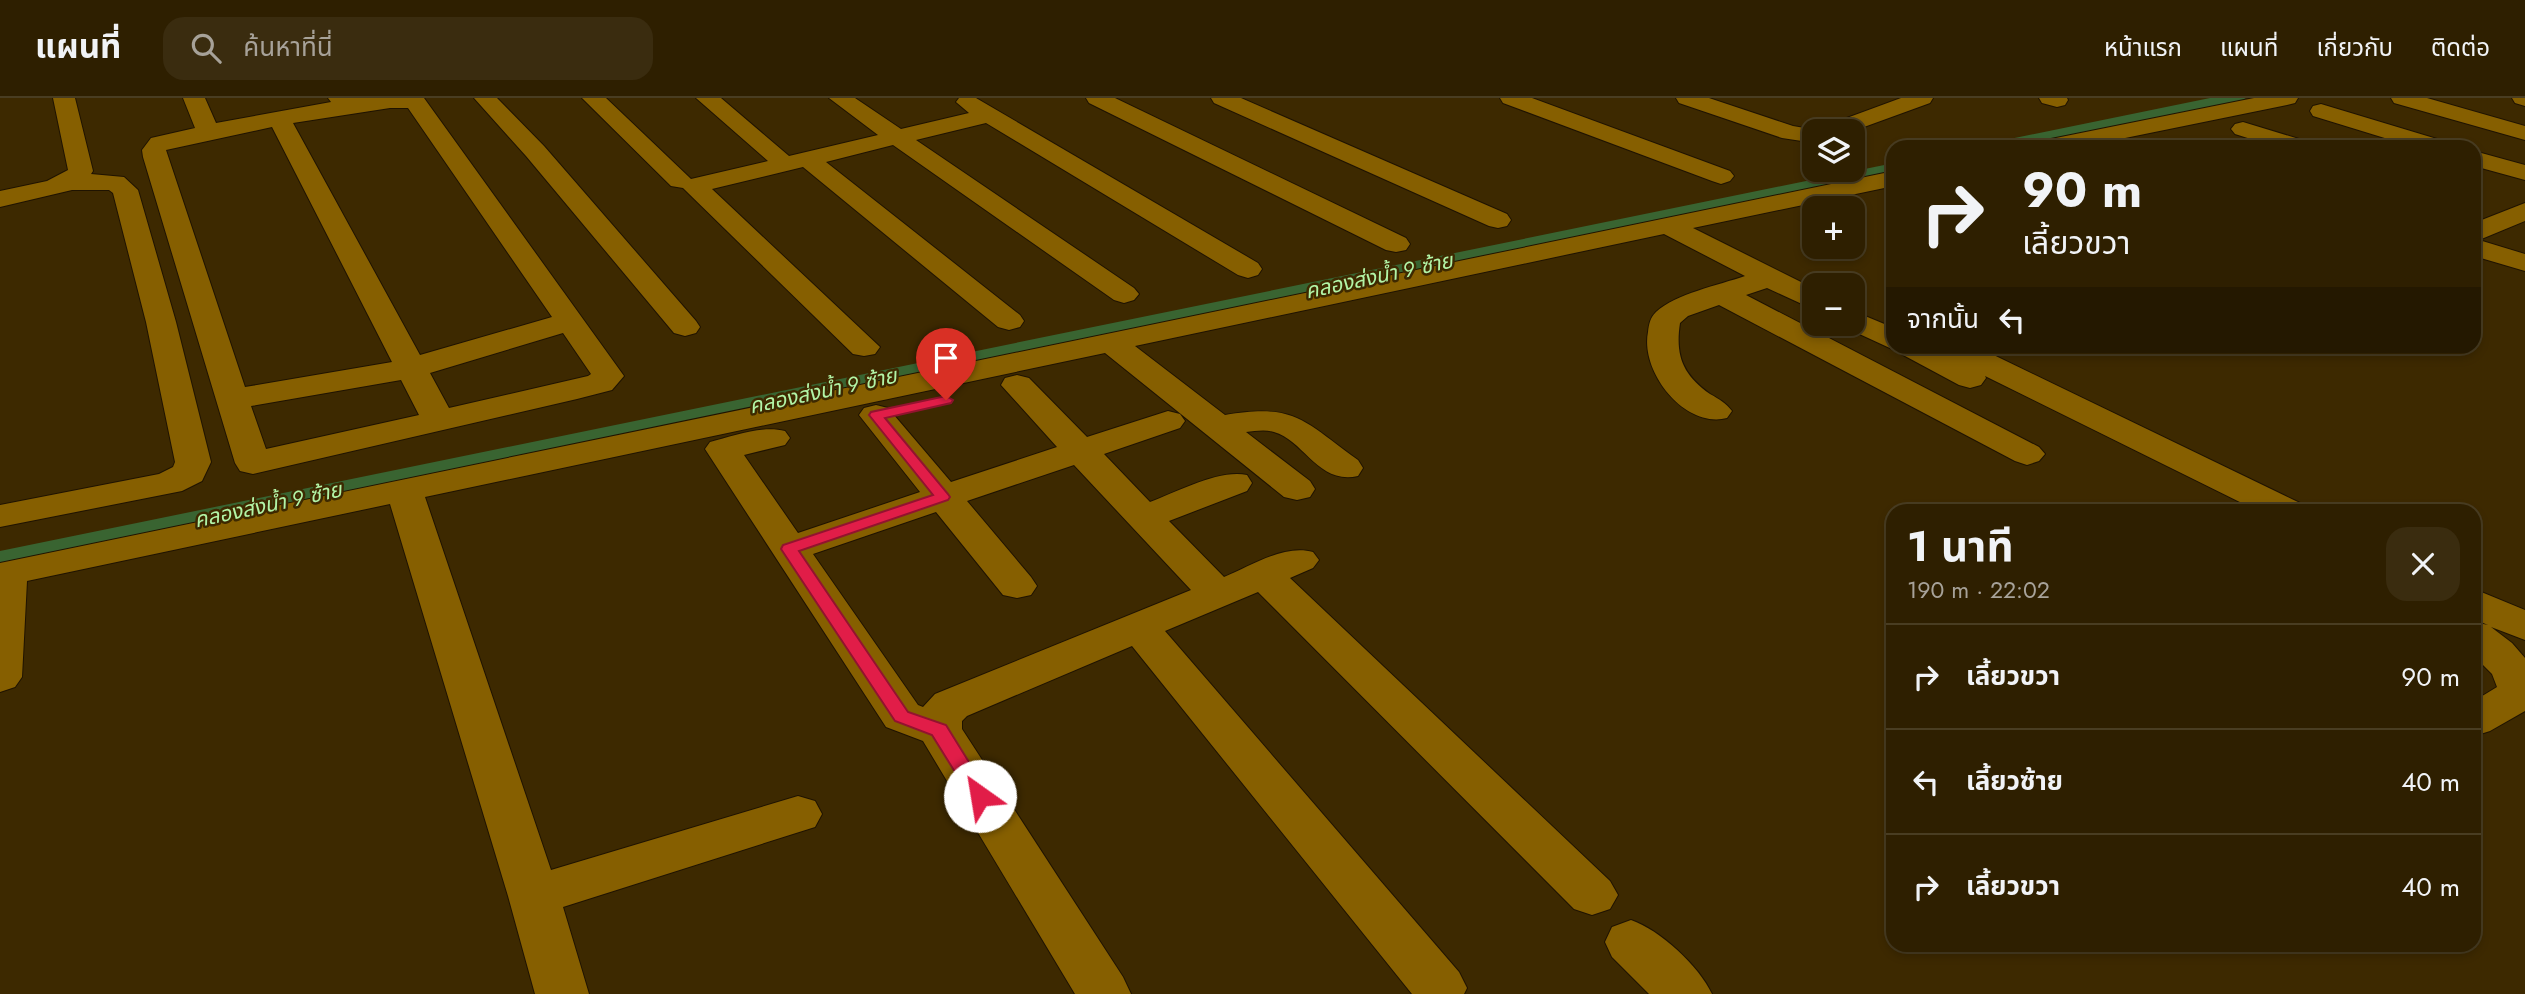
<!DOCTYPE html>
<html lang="th">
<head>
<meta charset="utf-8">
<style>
	body { margin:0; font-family:Jost,"Noto Sans Thai",sans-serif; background:#3a2c0f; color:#f1f3f6; height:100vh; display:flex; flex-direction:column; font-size:26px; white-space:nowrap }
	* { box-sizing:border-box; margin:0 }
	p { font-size:23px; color:#a7a299 }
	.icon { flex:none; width:38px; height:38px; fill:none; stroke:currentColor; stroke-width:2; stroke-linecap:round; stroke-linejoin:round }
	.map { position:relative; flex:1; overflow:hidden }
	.panel { position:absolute; left:1886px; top:406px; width:595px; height:448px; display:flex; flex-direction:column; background:#2e1f00; border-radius:21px; box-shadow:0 4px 10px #0003,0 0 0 2px #493d22 }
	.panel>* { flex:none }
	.banner { position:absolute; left:1886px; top:42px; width:595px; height:214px; border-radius:21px; box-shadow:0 4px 10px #0003,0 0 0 2px #493d22; background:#2e1f00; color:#f1f3f6; overflow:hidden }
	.tools { position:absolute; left:1802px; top:21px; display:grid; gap:14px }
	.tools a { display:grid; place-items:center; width:63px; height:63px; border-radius:14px; background:#2e1f00; box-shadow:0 4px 10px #0003,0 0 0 2px #493d22; font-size:35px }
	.pin { position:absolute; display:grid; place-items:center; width:60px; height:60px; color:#fff; margin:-72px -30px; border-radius:50% 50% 50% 0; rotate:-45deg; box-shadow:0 0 7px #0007 }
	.pin .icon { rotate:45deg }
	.me { position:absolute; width:77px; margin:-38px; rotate:328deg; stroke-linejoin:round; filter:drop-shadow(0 0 5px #0008) }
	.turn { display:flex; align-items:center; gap:24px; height:147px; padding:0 21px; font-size:32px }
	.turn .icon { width:91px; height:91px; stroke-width:2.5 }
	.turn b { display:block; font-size:49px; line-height:60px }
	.then { display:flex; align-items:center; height:66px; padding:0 21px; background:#0003; gap:14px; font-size:26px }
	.round { display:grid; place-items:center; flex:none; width:74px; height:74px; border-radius:21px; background:#3a2c0f }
	.summary { display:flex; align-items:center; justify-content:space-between; height:119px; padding:0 21px }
	h1 { font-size:42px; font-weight:700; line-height:52px }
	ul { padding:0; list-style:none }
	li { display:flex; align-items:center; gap:21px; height:105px; padding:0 21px; border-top:2px solid #493d22 }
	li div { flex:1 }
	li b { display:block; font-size:26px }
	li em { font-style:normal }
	header { display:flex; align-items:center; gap:42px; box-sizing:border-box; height:98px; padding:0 35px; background:#2e1f00; border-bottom:2px solid #493d22 }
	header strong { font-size:33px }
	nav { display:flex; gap:38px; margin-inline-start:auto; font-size:24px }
	.search { width:490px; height:63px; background:#3a2c0f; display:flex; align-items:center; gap:18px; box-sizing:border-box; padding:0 24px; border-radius:21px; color:#a7a299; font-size:26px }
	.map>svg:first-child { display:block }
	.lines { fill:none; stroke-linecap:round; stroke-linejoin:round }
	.canal { fill:#396431; fill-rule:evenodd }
	.minor-casing { stroke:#1f1300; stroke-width:2 }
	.minor { fill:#865f00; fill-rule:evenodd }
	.route { fill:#e11d48; stroke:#92132f; stroke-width:2 }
	.labels { text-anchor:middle; stroke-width:5; stroke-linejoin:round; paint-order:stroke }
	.water-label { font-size:21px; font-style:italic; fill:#b2f4a6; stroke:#3d2900 }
</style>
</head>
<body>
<header>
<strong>แผนที่</strong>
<div class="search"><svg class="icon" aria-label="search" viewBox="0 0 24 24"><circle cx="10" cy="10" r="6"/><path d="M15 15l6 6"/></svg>ค้นหาที่นี่</div>
<nav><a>หน้าแรก</a><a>แผนที่</a><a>เกี่ยวกับ</a><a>ติดต่อ</a></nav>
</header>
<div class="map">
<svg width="2525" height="896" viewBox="0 0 2525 896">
	<rect width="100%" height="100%" fill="#3d2900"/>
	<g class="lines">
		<path class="canal" d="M2210,0H2246L2237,5L2028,49H1990L2000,43Z
			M1894,65V77L0,473V453Z"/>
		<g class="minor-casing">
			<path id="minor" d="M53,0H75L93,73L91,76L124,79L138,92L176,224L211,364L202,383L182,393L0,429V407L159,376L173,369L175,364L146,224L113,95L109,92H72L0,109V93L47,83L68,72Z
				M183,0H205L216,25L331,4L328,0H424L624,278L612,292L577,301L253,376L240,373L235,365L143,59L142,52L151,40L195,30ZM390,10H408L552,219L420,257L293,25ZM272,29L392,264L245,289L166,52ZM563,235L591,276L588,278L449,310L430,275ZM401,282L419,317L266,351L251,308Z
				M474,0H497L544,48L696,223L700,229L696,235L685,238L674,235L526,58Z
				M582,0H606L691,81L768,63L696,0H721L789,58L878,37L829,0H855L901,31L969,15L956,4L959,0H976L1258,165L1262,171L1258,177L1248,180L1238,177L986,25L916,42L1134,190L1139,196L1134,202L1124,205L1114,202L893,47L826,64L1020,217L1024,223L1020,229L1009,232L998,229L803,69L712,91L880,249L875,256L864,258L853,256L683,90L671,88Z
				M1086,0H1115L1406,140L1410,146L1406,152L1396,154L1386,152L1089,5Z
				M1211,0H1241L1507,116L1511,122L1507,128L1498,130L1489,128L1214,5Z
				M1500,0H1532L1730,73L1734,78L1730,83L1721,86L1712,83L1503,5Z
				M1676,0H1709L1793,28L1822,33L1825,28L1901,0H1933L1930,5L1853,33H1815V45L1782,40L1679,5Z
				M2039,0H2067L2068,2L2065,7L2057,9L2042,5Z
				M2254,0H2298L2295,5L2287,7L2081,49H2034L2038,44L2046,42Z
				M2391,0H2427L2525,28V42L2394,5Z
				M2512,0H2525V8L2515,5Z
				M2321,6L2447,44L2451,49H2414L2313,18L2310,13L2313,8Z
				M2243,24L2309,44L2313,49H2276L2235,36L2231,31L2235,26Z
				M2474,53L2525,67V82L2474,68Z
				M1894,73V88L1693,130L1815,191V212L1767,190L1746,197L2039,349L2045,356L2039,363L2027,367L2015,363L1719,207L1688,218L1680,225C1675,258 1683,277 1710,296C1719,301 1726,305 1732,313L1727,320C1685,331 1640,274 1648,234C1649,226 1650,220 1656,214C1675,196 1719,187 1745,178L1664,136L1135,248L1225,317C1296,305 1303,323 1358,362L1363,370L1358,378C1318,387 1305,343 1274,334C1265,331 1255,333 1246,334L1310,383L1315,391L1310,399L1297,402L1284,399L1105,255L425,399L551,772L798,698L815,703L822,716L815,729L563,809L589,896H535L508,798L390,406L27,483L22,579L15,589L0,594V465Z
				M2525,105V123L2479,142L2525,156V173L2474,158V125Z
				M1853,213L1894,230V248H1975L2300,405L2306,413H2258L1985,278L1986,280L1981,287L1970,290L1959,287L1892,251L1842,228L1840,226H1853Z
				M1017,277L1029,280L1087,339L1168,313L1180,316L1185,323L1180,330L1104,356L1150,404C1177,394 1219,371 1247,377L1252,385L1247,393L1169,423L1224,479C1251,468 1284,446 1313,454L1319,462L1313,470L1290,480L1610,783L1618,797L1610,811L1592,817L1574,811L1258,494L1165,533L1459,874L1467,890L1464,896H1412L1132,548L967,618L962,623V631L1123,879L1131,896H1075L923,643L886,629L705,351L710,344C733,338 762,327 785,333L790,340L785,347L744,357L798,435L920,394L859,317L864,310L876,307L888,310L951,384L1057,349L1001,287L1005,280ZM1074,367L1191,492L935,596L923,609L918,607L813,456L936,414L1003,497L1017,500L1031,497L1037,488L1031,479L967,403Z
				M2474,491L2525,512V542L2491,529L2512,545L2525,560V613L2490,633L2474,638V603L2497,589L2492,576L2474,558V524L2488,527L2474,521Z
				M1631,822C1660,832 1699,868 1712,896H1649L1612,859L1605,844L1612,829Z"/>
		</g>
		<use href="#minor" class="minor"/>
	</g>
	<path class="route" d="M946,298L953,302L951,305L885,320L948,396L950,399L948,402L799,453L908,614L946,627L990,698L987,703L980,705L973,703L932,637L895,623L781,451L783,447L933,397L869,317L871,314Z"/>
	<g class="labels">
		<g class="water-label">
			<text transform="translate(1379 178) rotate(-12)" y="7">คลองส่งน้ำ 9 ซ้าย</text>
			<text transform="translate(823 293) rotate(-12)" y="7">คลองส่งน้ำ 9 ซ้าย</text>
			<text transform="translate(268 407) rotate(-12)" y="7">คลองส่งน้ำ 9 ซ้าย</text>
		</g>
	</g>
</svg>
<div class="tools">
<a><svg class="icon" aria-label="layers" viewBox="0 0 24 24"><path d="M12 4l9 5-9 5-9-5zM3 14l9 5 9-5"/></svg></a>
<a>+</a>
<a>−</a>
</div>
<div class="pin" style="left:946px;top:302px;background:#d93025"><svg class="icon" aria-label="arrive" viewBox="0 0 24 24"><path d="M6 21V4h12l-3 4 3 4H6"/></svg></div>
<svg class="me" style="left:980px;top:698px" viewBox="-20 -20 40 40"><circle r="19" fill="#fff"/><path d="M0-13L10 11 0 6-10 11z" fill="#e11d48"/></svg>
<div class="banner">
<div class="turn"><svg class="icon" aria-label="right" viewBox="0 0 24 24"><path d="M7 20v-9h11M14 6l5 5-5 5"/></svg><div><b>90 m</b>เลี้ยวขวา</div></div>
<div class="then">จากนั้น<svg class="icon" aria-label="left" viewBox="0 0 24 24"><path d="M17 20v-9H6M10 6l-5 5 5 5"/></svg></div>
</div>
<section class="panel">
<div class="summary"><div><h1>1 นาที</h1><p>190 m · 22:02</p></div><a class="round"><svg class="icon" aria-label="close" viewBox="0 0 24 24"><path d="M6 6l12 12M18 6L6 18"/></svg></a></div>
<ul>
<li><svg class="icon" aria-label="right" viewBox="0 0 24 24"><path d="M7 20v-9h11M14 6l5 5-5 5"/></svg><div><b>เลี้ยวขวา</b></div><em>90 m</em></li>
<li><svg class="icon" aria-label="left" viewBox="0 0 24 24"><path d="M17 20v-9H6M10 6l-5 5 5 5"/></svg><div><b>เลี้ยวซ้าย</b></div><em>40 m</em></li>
<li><svg class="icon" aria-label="right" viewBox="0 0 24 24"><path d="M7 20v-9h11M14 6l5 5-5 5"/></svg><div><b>เลี้ยวขวา</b></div><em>40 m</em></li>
</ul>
</section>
</div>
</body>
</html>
